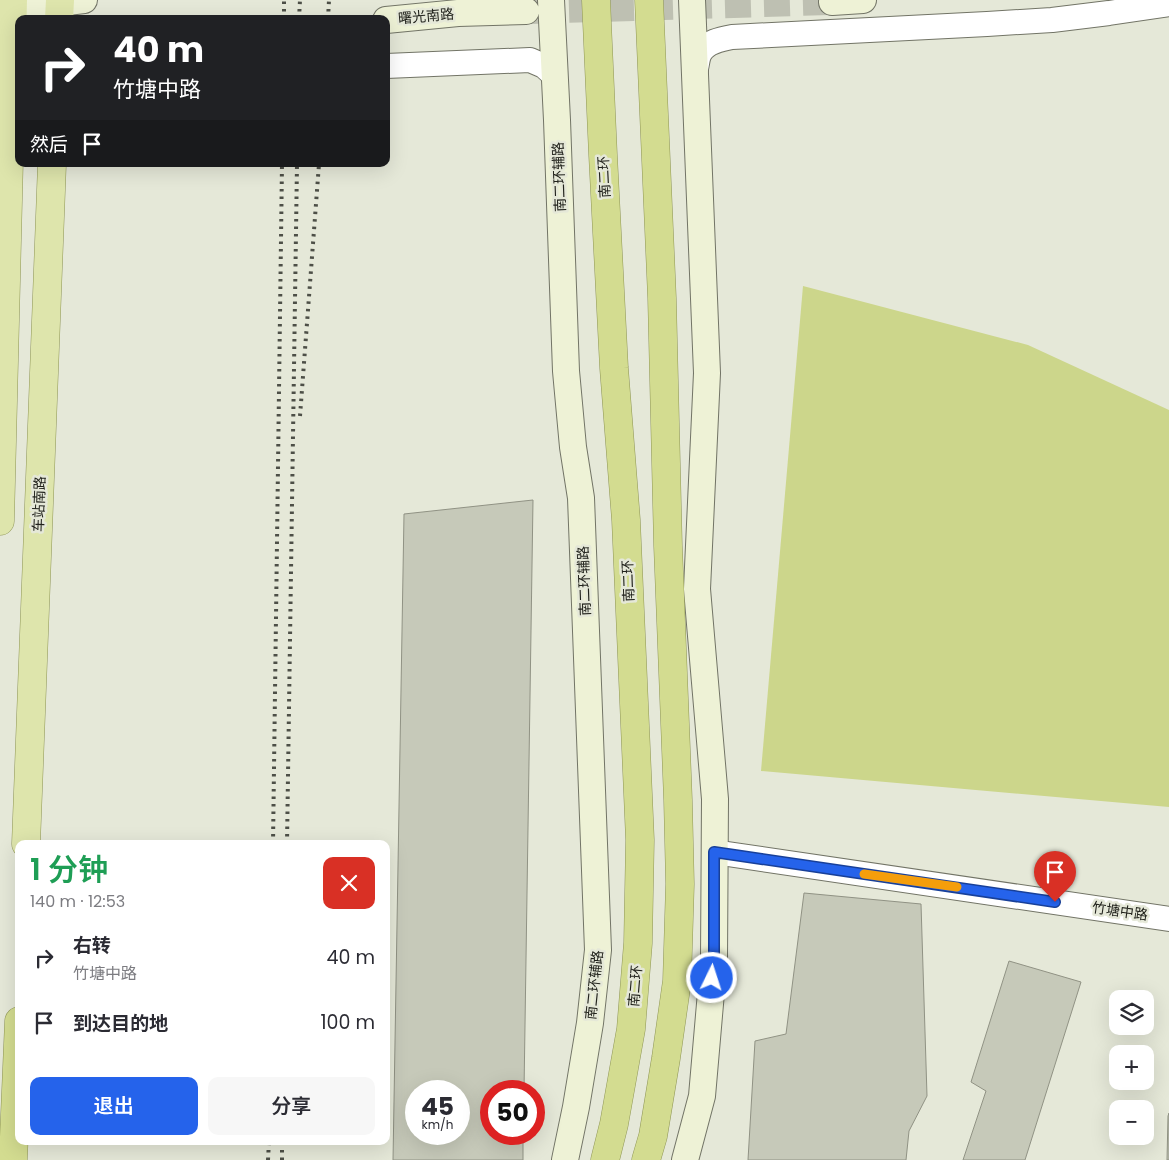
<!DOCTYPE html>
<html lang="zh">
<head>
<meta charset="utf-8">
<style>
	body { margin:0; font-family:Poppins,"Noto Sans SC",sans-serif; background:#f7f7f7; color:#2b2b33; height:100vh; display:flex; flex-direction:column; font-size:19px; white-space:nowrap }
	* { box-sizing:border-box; margin:0 }
	p { font-size:16px; color:#7c7c81 }
	.icon { flex:none; width:28px; height:28px; fill:none; stroke:currentColor; stroke-width:2; stroke-linecap:round; stroke-linejoin:round }
	.map { position:relative; flex:1; overflow:hidden }
	.sheet { position:absolute; left:15px; top:840px; width:375px; height:305px; display:flex; flex-direction:column; background:#fff; border-radius:10px; box-shadow:0 5px 20px #0002 }
	.sheet>* { flex:none }
	.hud { position:absolute; left:15px; top:15px; width:375px; height:152px; border-radius:10px; box-shadow:0 5px 20px #0002; background:#202124; color:#fff; overflow:hidden }
	.buttons { position:absolute; left:1109px; top:990px; display:grid; gap:10px }
	.buttons a { display:grid; place-items:center; width:45px; height:45px; border-radius:10px; background:#fff; box-shadow:0 5px 20px #0002; font-size:25px }
	.speed { position:absolute; left:405px; top:1080px; display:flex; gap:10px; font-size:25px; font-weight:700; text-align:center }
	.speed>* { display:grid; place-content:center; width:65px; height:65px; border-radius:50%; background:#fff; box-shadow:0 5px 20px #0002; line-height:1 }
	.speed small { font-size:12px; font-weight:400 }
	.speed .limit { border:8px solid #d22; background:#fff; color:#111 }
	.pin { position:absolute; display:grid; place-items:center; width:42px; height:42px; color:#fff; margin:-51px -21px; border-radius:50% 50% 50% 0; rotate:-45deg; box-shadow:0 0 5px #0007 }
	.pin .icon { rotate:45deg }
	.me { position:absolute; width:55px; margin:-28px; rotate:4deg; stroke-linejoin:round; filter:drop-shadow(0 0 4px #0008) }
	.turn { display:flex; align-items:center; gap:18px; height:105px; padding:0 15px; font-size:22px }
	.turn .icon { width:65px; height:65px; stroke-width:2.5 }
	.turn b { display:block; font-size:35px; line-height:42px }
	.then { display:flex; align-items:center; height:48px; padding:0 15px; background:#0003; gap:10px; font-size:19px }
	.round { display:grid; place-items:center; flex:none; width:52px; height:52px; border-radius:10px; background:#f7f7f7 }
	.head { display:flex; align-items:center; justify-content:space-between; height:85px; padding:0 15px }
	h1 { font-size:30px; font-weight:600; line-height:38px; color:#1e9e55 }
	.primary-button { display:flex; gap:10px; margin-top:auto; padding:10px 15px }
	.primary-button a { flex:1; height:58px; border-radius:10px; background:#2563eb; color:#fff; font-size:20px; font-weight:600; line-height:58px; text-align:center }
	.primary-button a+a { background:#f7f7f7; color:#2b2b33 }
	ul { padding:0; list-style:none }
	li { display:flex; align-items:center; gap:15px; height:65px; padding:0 15px }
	li div { flex:1 }
	li b { display:block; font-size:19px }
	li em { font-style:normal }
	.map>svg:first-child { display:block }
	.green { fill:#ccd68b }
	.building { fill:#c6c9b9; stroke:#909284; fill-rule:evenodd }
	.lines { fill:none; stroke-linecap:round; stroke-linejoin:round }
	.secondary-tunnel { stroke:#bec0b2; stroke-width:26; stroke-dasharray:26 13; stroke-linecap:butt }
	.tertiary-casing { stroke:#727466; stroke-width:26 }
	.secondary-casing { stroke:#727466; stroke-width:28 }
	.primary-casing { stroke:#8e9556; stroke-width:29 }
	.trunk-casing { stroke:#8e9556; stroke-width:29 }
	.tertiary { stroke:#fff; stroke-width:24 }
	.secondary { stroke:#eef2d6; stroke-width:26 }
	.primary { stroke:#dee5ac; stroke-width:28 }
	.trunk { stroke:#d3dc90; stroke-width:28 }
	.rail { stroke:#4d4f47; stroke-width:4; stroke-dasharray:2.5 5; stroke-linecap:butt }
	.route-casing { stroke:#184099; stroke-width:12 }
	.route { stroke:#2563eb; stroke-width:9 }
	.slow { stroke:#f59e0b; stroke-width:9 }
	.labels { text-anchor:middle; stroke-width:5; stroke-linejoin:round; paint-order:stroke }
	.street-label { font-size:14px; fill:#21221c; stroke:#e5e8d8 }
</style>
</head>
<body>
<div class="map">
<svg width="1169" height="1160" viewBox="0 0 1169 1160">
	<rect width="100%" height="100%" fill="#e5e8d8"/>
	<path class="green" d="M803,286L1028,345L1169,410V807L761,771Z"/>
	<path class="building" d="M533,500L524,1091H491V1134H523V1160H393L404,514ZM416,1091H459V1134H416Z
		M804,893L921,904L927,1096L909,1131L906,1160H748L755,1041L786,1034Z
		M1009,961L1081,982L1025,1160H963L986,1091L971,1082Z
		M1169,1113V1160H1167L1168,1116Z"/>
	<g class="lines">
		<path class="secondary-tunnel" d="M530,11L832,2"/>
		<g class="tertiary-casing">
			<path id="tertiary" d="M386,66L530,60L544,66L555,76
				M695,73C697,67 697,58 700,53C706,42 721,39 732,37L987,24L1052,20L1109,13L1169,4
				M714,852L1169,919"/>
		</g>
		<g class="secondary-casing">
			<path id="secondary" d="M551,0L557,120L566,371L573,447L581,498L598,950L590,1023L576,1107L565,1160
				M832,2L863,0
				M0,10L84,0
				M386,20L458,13L526,11
				M685,1160L702,1096L714,958L715,799L697,589L707,373L692,0"/>
		</g>
		<g class="primary-casing">
			<path id="primary" d="M59,19L60,0
				M0,521L13,0
				M26,844L52,164"/>
		</g>
		<g class="trunk-casing">
			<path id="trunk" d="M596,0L603,155L614,368L626,520L640,840L638,943L631,1029L614,1124L605,1160
				M13,1160L19,1021
				M646,1160L653,1136L666,1058L677,981L680,884L678,800L668,546L662,298L649,0"/>
		</g>
		<use href="#tertiary" class="tertiary"/>
		<use href="#secondary" class="secondary"/>
		<use href="#primary" class="primary"/>
		<use href="#trunk" class="trunk"/>
		<path class="rail" d="M284,19V0
			M299,19L300,0
			M328,19L329,0
			M300,416L319,164
			M273,844L282,164
			M287,844L297,164
			M268,1160L269,1141
			M282,1160V1141"/>
	</g>
	<g class="lines">
		<g class="route-casing">
			<path id="route" d="M712,978L714,958V852L1055,902"/>
		</g>
		<use href="#route" class="route"/>
		<path class="slow" d="M864,874L957,887"/>
	</g>
	<g class="labels">
		<g class="street-label">
			<text transform="translate(426 16) rotate(-5)" y="5">曙光南路</text>
			<text transform="translate(559 177) rotate(-92)" y="5">南二环辅路</text>
			<text transform="translate(604 177) rotate(-93)" y="5">南二环</text>
			<text transform="translate(39 504) rotate(-88)" y="5">车站南路</text>
			<text transform="translate(584 581) rotate(-92)" y="5">南二环辅路</text>
			<text transform="translate(628 581) rotate(-92)" y="5">南二环</text>
			<text transform="translate(1120 911) rotate(8)" y="5">竹塘中路</text>
			<text transform="translate(594 985) rotate(-84)" y="5">南二环辅路</text>
			<text transform="translate(635 986) rotate(-85)" y="5">南二环</text>
		</g>
	</g>
</svg>
<div class="buttons">
<a><svg class="icon" aria-label="layers" viewBox="0 0 24 24"><path d="M12 4l9 5-9 5-9-5zM3 14l9 5 9-5"/></svg></a>
<a>+</a>
<a>−</a>
</div>
<div class="speed"><div>45<small>km/h</small></div><div class="limit">50</div></div>
<div class="pin" style="left:1055px;top:902px;background:#d93025"><svg class="icon" aria-label="arrive" viewBox="0 0 24 24"><path d="M6 21V4h12l-3 4 3 4H6"/></svg></div>
<svg class="me" style="left:712px;top:978px" viewBox="-20 -20 40 40"><circle r="17" fill="#2563eb" stroke="#fff" stroke-width="3"/><path d="M0-11L8 9 0 5-8 9z" fill="#fff"/></svg>
<div class="hud">
<div class="turn"><svg class="icon" aria-label="right" viewBox="0 0 24 24"><path d="M7 20v-9h11M14 6l5 5-5 5"/></svg><div><b>40 m</b>竹塘中路</div></div>
<div class="then">然后<svg class="icon" aria-label="arrive" viewBox="0 0 24 24"><path d="M6 21V4h12l-3 4 3 4H6"/></svg></div>
</div>
<section class="sheet">
<div class="head"><div><h1>1 分钟</h1><p>140 m · 12:53</p></div><a class="round" style="background:#d93025;color:#fff"><svg class="icon" aria-label="close" viewBox="0 0 24 24"><path d="M6 6l12 12M18 6L6 18"/></svg></a></div>
<ul>
<li><svg class="icon" aria-label="right" viewBox="0 0 24 24"><path d="M7 20v-9h11M14 6l5 5-5 5"/></svg><div><b>右转</b><p>竹塘中路</p></div><em>40 m</em></li>
<li><svg class="icon" aria-label="arrive" viewBox="0 0 24 24"><path d="M6 21V4h12l-3 4 3 4H6"/></svg><div><b>到达目的地</b></div><em>100 m</em></li>
</ul>
<div class="primary-button"><a>退出</a><a>分享</a></div>
</section>
</div>
</body>
</html>
